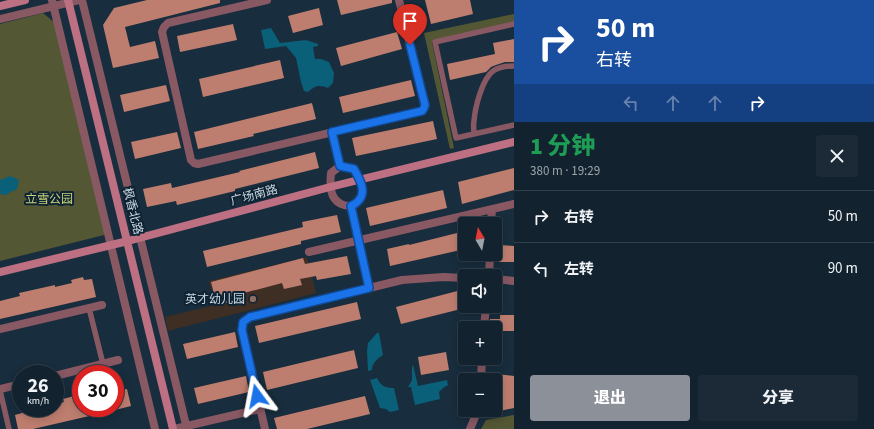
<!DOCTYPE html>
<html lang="zh">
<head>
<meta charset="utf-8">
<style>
	body { margin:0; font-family:"Source Sans 3","Noto Sans SC",sans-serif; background:#1b2a36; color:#f1f3f6; height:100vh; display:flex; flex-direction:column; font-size:15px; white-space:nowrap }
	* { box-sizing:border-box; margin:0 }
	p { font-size:13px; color:#9ca4aa }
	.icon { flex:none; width:22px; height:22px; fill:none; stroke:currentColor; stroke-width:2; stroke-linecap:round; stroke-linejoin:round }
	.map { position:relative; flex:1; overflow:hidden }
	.panel { display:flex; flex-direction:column; background:#12222e; width:360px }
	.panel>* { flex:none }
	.guide { background:#1a4fa0; color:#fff; overflow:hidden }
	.needle { width:26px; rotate:350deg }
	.tools { position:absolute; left:458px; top:217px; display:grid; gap:8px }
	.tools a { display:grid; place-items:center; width:44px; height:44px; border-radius:4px; background:#12222e; box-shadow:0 2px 10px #0003,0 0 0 1px #313f4a; font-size:20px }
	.speed { position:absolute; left:12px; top:365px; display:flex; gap:8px; font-size:20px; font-weight:700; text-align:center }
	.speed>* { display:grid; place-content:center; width:52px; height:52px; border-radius:50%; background:#12222e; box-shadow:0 2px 10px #0003,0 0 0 1px #313f4a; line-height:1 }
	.speed small { font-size:10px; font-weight:400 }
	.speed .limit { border:6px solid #d22; background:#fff; color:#111 }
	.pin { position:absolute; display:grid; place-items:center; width:34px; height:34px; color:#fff; margin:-41px -17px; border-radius:50% 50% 50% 0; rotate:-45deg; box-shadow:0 0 4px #0007 }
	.pin .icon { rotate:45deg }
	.me { position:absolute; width:44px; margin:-22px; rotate:347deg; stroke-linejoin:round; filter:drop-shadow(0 0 3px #0008) }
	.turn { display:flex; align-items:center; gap:14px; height:84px; padding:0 16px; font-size:18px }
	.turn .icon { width:52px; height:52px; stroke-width:2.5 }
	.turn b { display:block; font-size:28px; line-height:34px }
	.lanes { display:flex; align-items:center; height:38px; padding:0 16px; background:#0003; justify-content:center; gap:20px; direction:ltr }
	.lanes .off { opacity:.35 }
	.round { display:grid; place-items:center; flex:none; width:42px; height:42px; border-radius:4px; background:#1b2a36 }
	.overview { display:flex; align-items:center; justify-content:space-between; height:68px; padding:0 16px }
	h1 { font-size:24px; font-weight:800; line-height:30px; color:#1e9e55 }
	.action { display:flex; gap:8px; margin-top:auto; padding:8px 16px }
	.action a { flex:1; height:46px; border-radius:4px; background:#8c9099; color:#fff; font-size:16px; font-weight:800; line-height:46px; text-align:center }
	.action a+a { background:#1b2a36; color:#f1f3f6 }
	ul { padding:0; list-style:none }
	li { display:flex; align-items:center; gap:12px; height:52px; padding:0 16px; border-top:1px solid #313f4a }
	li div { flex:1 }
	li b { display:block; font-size:15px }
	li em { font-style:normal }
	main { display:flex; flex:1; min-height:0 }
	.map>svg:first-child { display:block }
	.education { fill:#3f2e24 }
	.green { fill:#535734 }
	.water { fill:#0a5f79 }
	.building { fill:#be7e6f }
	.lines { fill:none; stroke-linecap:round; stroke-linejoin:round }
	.lane { stroke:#885863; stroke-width:5.5 }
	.street { stroke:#885863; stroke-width:8 }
	.secondary { stroke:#bc7082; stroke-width:8 }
	.route-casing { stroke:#114b97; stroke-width:10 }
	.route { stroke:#1a73e8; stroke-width:7 }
	.education-dot { fill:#8d6e63; stroke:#0e2333; stroke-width:1.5 }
	.labels { text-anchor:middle; stroke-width:4; stroke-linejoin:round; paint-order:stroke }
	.street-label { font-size:12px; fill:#cad7e1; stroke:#0e2333 }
	.park-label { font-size:12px; fill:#c8d078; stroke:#0e2333 }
	.poi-label { font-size:12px; fill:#cad7e1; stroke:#0e2333; text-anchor:end }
</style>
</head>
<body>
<main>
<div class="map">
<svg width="514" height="429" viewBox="0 0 514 429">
	<rect width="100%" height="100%" fill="#182d3d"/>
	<path class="education" d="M307,257L316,293L168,331L165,317L215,305L209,281Z"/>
	<path class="green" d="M43,13L55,23L108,234L0,261V24Z
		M514,14V24L432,42L454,148L450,149L424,33Z
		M514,415V429H481L486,420Z"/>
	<path class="water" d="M271,28L280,43L306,40L318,44V46L313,47L315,59H321L329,62L334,73L333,83L328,88C319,85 316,85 308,92L304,91L301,82L296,58L286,46L265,49L261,30Z
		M10,176L19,180L17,189L5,195L0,194V180Z
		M377,333H379L383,355C377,359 372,363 372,370L368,371L367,351L368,343Z
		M413,365L418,386L447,380L448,385L443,388L439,392L440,399L415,405L411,387H408L412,380V367Z
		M377,378C381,386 385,388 394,388L399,410L390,412L386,409L380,408L370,380Z"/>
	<path class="building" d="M147,0H220V3L125,27L130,47L155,41L159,58L113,68L103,25L114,8Z
		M337,0H392V3L341,15Z
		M425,0H470L473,14L431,24Z
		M319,8L323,25L293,33L288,16Z
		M233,24L237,40L180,52L177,36Z
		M397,32L402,49L341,66L336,48Z
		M514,39V62H505L496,65L491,67L486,72L450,80L447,64L495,54L493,43Z
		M280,60L284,78L203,97L199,79Z
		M411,80L415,96L343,113L339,97Z
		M166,85L170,101L124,112L120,95Z
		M312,103L316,119L253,134L254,136L198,149L194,132Z
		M433,121L437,139L356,156L352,138Z
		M177,132L181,148L135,159L131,142Z
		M315,152L319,168L235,189V191L177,205L176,201L147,207L143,189L171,183L172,188L240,172L239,171Z
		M514,168V190L462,204L458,182Z
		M443,190L447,208L370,226L366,208Z
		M337,215L341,232L301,241V244L207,267L203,251L303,227L302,222Z
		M465,231V249L390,266L387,249L409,244V245Z
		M500,245L514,246V262H499Z
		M347,256L351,274L317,280L316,276L300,279L302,285L284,289L282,283L229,297L230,302L217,305L211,282L303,258L305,264Z
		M83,277L84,280L92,279L96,297L0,319V301L20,296L19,293L55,285V287L72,283L71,280Z
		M465,289V308L401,324L396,307Z
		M357,302L361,319L259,343L255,326Z
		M500,315H514V331H495V328L490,327V319H500Z
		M235,332L238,347L187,359L183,344Z
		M354,350L358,368L267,390L263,372Z
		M446,352L449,370L421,375L418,357Z
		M495,374L514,376V408L495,412Z
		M246,376L249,392L198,404L194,388Z
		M127,389L131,406L115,410V391Z
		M74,396L75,400L81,398V408H110L111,411L33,429H18L15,415L22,413V412L38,408H55V404L64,402L63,399Z
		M365,396L370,414L307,429H277L274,418Z"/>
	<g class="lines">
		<path class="lane" d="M514,24L435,42L456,138L514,125
			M474,134C474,130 473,125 474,121C475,108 482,79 493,71C499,67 507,66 514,66
			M89,308L103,364
			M0,390L9,429"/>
		<path class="street" d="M52,0L155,429
			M82,0L187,429
			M267,0L168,23L164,27L162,32L191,160L194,163L198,164L422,111L424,108L425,105L399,0
			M0,19L79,0
			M332,133L340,166
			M340,166L354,169C359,178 367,191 359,200C357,203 353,205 351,206C348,206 343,205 341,204C329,198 330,184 331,173Z
			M351,206L369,288
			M491,224L492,209
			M309,252L514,204
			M489,276L490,254
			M495,279L514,281
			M484,328L486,306
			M0,329L102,305
			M55,376L118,360
			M481,380L482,358
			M0,389L21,384
			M174,429L260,409
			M265,429L242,330L243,322L250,317L402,280L443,277L465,278
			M470,429L478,410"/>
		<path class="secondary" d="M68,0L173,429
			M0,6L25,0
			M0,272L128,241L330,187L514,142"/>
	</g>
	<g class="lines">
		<g class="route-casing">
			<path id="route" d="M257,396L242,330L243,322L250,317L369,288L351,206C353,205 357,203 359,200C367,191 359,178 354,169L340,166L332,132L422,111L424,108L425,105L410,45"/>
		</g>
		<use href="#route" class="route"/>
	</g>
	<circle class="education-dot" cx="253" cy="299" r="4"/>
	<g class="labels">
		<g class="street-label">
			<text transform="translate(254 195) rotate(-15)" y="4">广场南路</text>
			<text transform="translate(133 211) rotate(76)" y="4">枫香北路</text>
		</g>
		<g class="park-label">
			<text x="49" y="203">立雪公园</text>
		</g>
		<g class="poi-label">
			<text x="245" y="303">英才幼儿园</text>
		</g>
	</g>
</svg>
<div class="tools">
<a><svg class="needle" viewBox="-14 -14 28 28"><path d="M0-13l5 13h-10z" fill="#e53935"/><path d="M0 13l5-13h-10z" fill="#9ca4aa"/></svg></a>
<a><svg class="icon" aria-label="sound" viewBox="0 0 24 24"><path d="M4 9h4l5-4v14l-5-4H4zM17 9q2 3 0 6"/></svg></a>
<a>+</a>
<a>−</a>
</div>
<div class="speed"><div>26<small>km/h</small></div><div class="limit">30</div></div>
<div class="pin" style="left:410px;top:45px;background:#d93025"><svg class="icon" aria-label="arrive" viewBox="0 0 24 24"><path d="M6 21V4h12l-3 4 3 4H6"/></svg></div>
<svg class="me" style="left:257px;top:396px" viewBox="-20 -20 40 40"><path d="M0-17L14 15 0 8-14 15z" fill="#1a73e8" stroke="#fff" stroke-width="4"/></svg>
</div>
<section class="panel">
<div class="guide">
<div class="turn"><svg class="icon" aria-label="right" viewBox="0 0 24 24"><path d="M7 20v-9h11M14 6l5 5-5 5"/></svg><div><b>50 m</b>右转</div></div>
<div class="lanes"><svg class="icon off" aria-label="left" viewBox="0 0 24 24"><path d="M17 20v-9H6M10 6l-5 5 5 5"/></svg><svg class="icon off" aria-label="ahead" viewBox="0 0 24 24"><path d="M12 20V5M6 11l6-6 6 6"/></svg><svg class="icon off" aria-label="ahead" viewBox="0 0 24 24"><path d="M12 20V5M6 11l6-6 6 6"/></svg><svg class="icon" aria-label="right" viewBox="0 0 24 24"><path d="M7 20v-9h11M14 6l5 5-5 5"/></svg></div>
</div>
<div class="overview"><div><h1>1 分钟</h1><p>380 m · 19:29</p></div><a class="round"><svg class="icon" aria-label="close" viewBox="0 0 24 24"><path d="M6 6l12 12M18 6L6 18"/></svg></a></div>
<ul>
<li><svg class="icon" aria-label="right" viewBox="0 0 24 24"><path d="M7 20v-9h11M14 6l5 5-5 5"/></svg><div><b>右转</b></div><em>50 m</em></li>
<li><svg class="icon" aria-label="left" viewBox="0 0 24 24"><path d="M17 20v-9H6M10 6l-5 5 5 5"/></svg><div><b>左转</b></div><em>90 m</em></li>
</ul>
<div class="action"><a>退出</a><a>分享</a></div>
</section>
</main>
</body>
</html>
